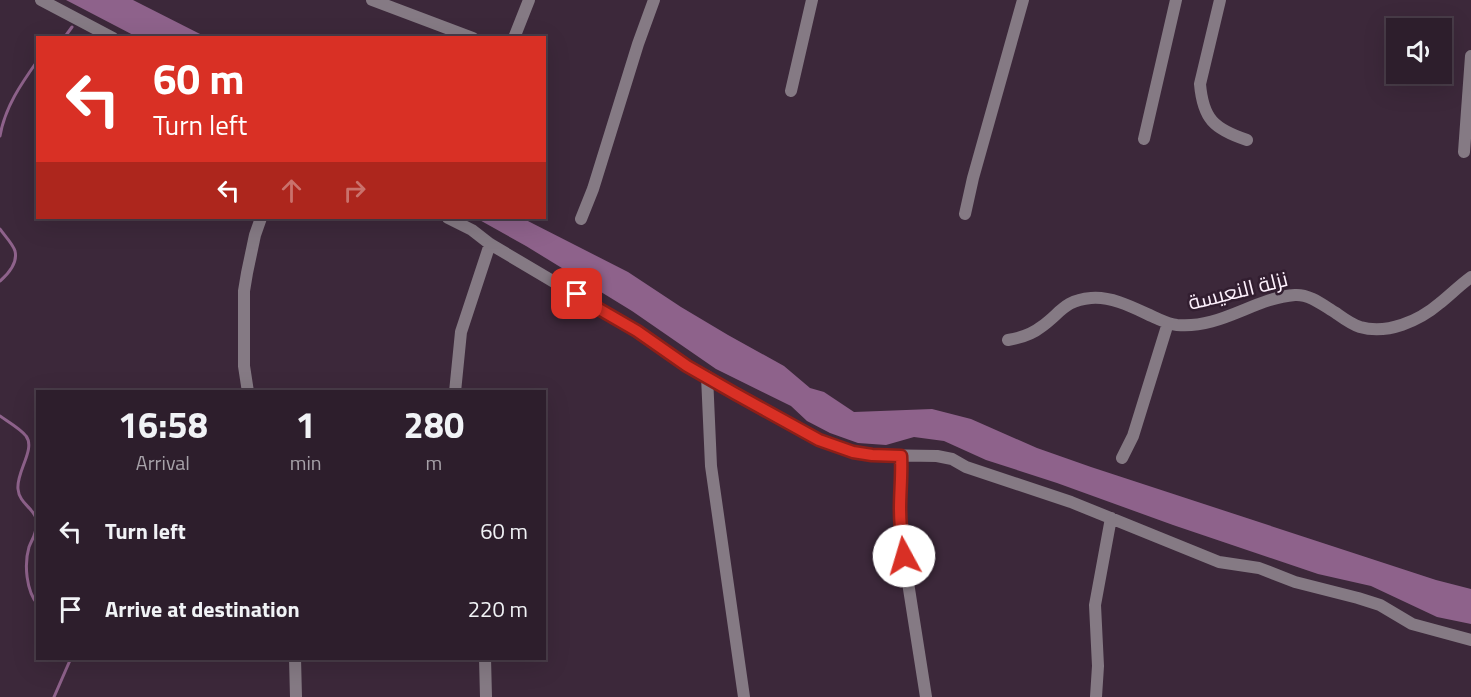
<!DOCTYPE html>
<html lang="en">
<head>
<meta charset="utf-8">
<style>
	body { margin:0; font-family:"Titillium Web",Cairo,sans-serif; background:#352734; color:#f1f3f6; height:100vh; display:flex; flex-direction:column; font-size:22px; white-space:nowrap }
	* { box-sizing:border-box; margin:0 }
	p { font-size:20px; color:#a7a2a9 }
	.icon { flex:none; width:33px; height:33px; fill:none; stroke:currentColor; stroke-width:2; stroke-linecap:round; stroke-linejoin:round }
	.map { position:relative; flex:1; overflow:hidden }
	.sheet { position:absolute; left:36px; top:390px; width:510px; height:270px; display:flex; flex-direction:column; background:#2d1e2c; border-radius:0px; box-shadow:0 6px 24px #0002,0 0 0 2px #483c48 }
	.sheet>* { flex:none }
	.guide { position:absolute; left:36px; top:36px; width:510px; height:183px; border-radius:0px; box-shadow:0 6px 24px #0002,0 0 0 2px #483c48; background:#d93025; color:#fff; overflow:hidden }
	.fabs { position:absolute; left:1386px; top:18px; display:grid; gap:12px }
	.fabs a { display:grid; place-items:center; width:66px; height:66px; border-radius:0px; background:#2d1e2c; box-shadow:0 6px 24px #0002,0 0 0 2px #483c48; font-size:30px }
	.pin { position:absolute; display:grid; place-items:center; width:51px; height:51px; color:#fff; margin:-26px; border-radius:12px; box-shadow:0 3px 9px #0006 }
	.me { position:absolute; width:66px; margin:-33px; rotate:354deg; stroke-linejoin:round; filter:drop-shadow(0 0 4px #0008) }
	.turn { display:flex; align-items:center; gap:21px; height:126px; padding:0 18px; font-size:27px }
	.turn .icon { width:78px; height:78px; stroke-width:2.5 }
	.turn b { display:block; font-size:42px; line-height:51px }
	.lanes { display:flex; align-items:center; height:57px; padding:0 18px; background:#0003; justify-content:center; gap:30px; direction:ltr }
	.lanes .off { opacity:.35 }
	.eta { display:flex; justify-content:space-evenly; align-items:center; height:102px; text-align:center }
	.eta b { font-size:36px; font-weight:700; line-height:42px }
	ul { padding:0; list-style:none }
	li { display:flex; align-items:center; gap:18px; height:78px; padding:0 18px }
	li div { flex:1 }
	li b { display:block; font-size:22px }
	li em { font-style:normal }
	.map>svg:first-child { display:block }
	.water { fill:#8e628b }
	.lines { fill:none; stroke-linecap:round; stroke-linejoin:round }
	.stream { stroke:#8e628b; stroke-width:3 }
	.minor { stroke:#857a84; stroke-width:12 }
	.route-casing { stroke:#8d1f18; stroke-width:15 }
	.route { stroke:#d93025; stroke-width:10 }
	.labels { text-anchor:middle; stroke-width:5; stroke-linejoin:round; paint-order:stroke }
	.street-label { font-size:21px; fill:#fdf0fc; stroke:#321e30 }
</style>
</head>
<body>
<div class="map">
<svg width="1471" height="697" viewBox="0 0 1471 697">
	<rect width="100%" height="100%" fill="#3c283a"/>
	<path class="water" d="M66,0H133L206,37H137Z
		M476,218H522L628,272L681,307L728,335L784,366L810,388L824,392L854,412L932,409L971,419L1037,448L1091,467L1436,580L1471,589V624L1437,617L1371,586L1318,574L1173,525L1057,483L986,460L944,441L914,437L886,445L858,443L830,433L807,421L791,406L716,369L632,311L526,246Z"/>
	<g class="lines">
		<path class="stream" d="M64,38L72,27
			M0,136C5,107 21,84 38,60
			M0,229C4,235 13,244 15,251C18,263 8,274 0,281
			M0,416C7,421 21,429 26,436C36,449 16,472 18,489C19,502 31,507 35,516C36,517 36,524 36,525C37,533 32,539 29,547C24,564 26,591 38,605
			M54,697L71,658"/>
		<path class="minor" d="M41,0L113,38
			M372,0L473,38
			M1220,0L1200,84C1203,119 1214,129 1247,140
			M514,38L529,0
			M791,91L812,0
			M1144,139L1176,0
			M1464,152L1471,56
			M965,214L973,178L1023,0
			M448,218L472,230L490,244L637,331L687,366L719,385L819,440L853,452L872,455L937,456L952,459L966,467L1071,502L1219,562L1259,568L1295,582L1358,598L1380,605L1412,624L1471,640
			M581,219L593,189L638,44L654,0
			M1008,340C1020,338 1031,335 1041,327C1060,314 1064,300 1091,298C1113,296 1136,309 1156,318C1163,321 1169,324 1177,325C1221,329 1254,298 1295,295C1310,294 1324,306 1336,313C1343,318 1351,324 1360,327C1387,335 1419,321 1440,303C1450,295 1460,285 1471,277
			M707,376L711,466L744,697
			M248,392L244,366V291L247,273L255,235L261,218
			M455,392L461,332L490,244
			M901,456V538L926,697
			M1122,458L1133,436L1168,323
			M295,658L296,697
			M485,658L486,697
			M1096,697L1098,666L1095,605L1111,518"/>
	</g>
	<g class="lines">
		<g class="route-casing">
			<path id="route" d="M577,294L599,309L637,331L687,366L734,393L819,440L853,452L872,455L901,456C902,474 900,491 900,509C900,525 902,541 904,556"/>
		</g>
		<use href="#route" class="route"/>
	</g>
	<g class="labels">
		<g class="street-label">
			<text transform="translate(1238 291) rotate(-14)" y="7">نزلة النعيسة</text>
		</g>
	</g>
</svg>
<div class="fabs">
<a><svg class="icon" aria-label="sound" viewBox="0 0 24 24"><path d="M4 9h4l5-4v14l-5-4H4zM17 9q2 3 0 6"/></svg></a>
</div>
<div class="pin" style="left:577px;top:294px;background:#d93025"><svg class="icon" aria-label="arrive" viewBox="0 0 24 24"><path d="M6 21V4h12l-3 4 3 4H6"/></svg></div>
<svg class="me" style="left:904px;top:556px" viewBox="-20 -20 40 40"><circle r="19" fill="#fff"/><path d="M0-13L10 11 0 6-10 11z" fill="#d93025"/></svg>
<div class="guide">
<div class="turn"><svg class="icon" aria-label="left" viewBox="0 0 24 24"><path d="M17 20v-9H6M10 6l-5 5 5 5"/></svg><div><b>60 m</b>Turn left</div></div>
<div class="lanes"><svg class="icon" aria-label="left" viewBox="0 0 24 24"><path d="M17 20v-9H6M10 6l-5 5 5 5"/></svg><svg class="icon off" aria-label="ahead" viewBox="0 0 24 24"><path d="M12 20V5M6 11l6-6 6 6"/></svg><svg class="icon off" aria-label="right" viewBox="0 0 24 24"><path d="M7 20v-9h11M14 6l5 5-5 5"/></svg></div>
</div>
<section class="sheet">
<div class="eta">
<div><b>16:58</b><p>Arrival</p></div>
<div><b>1</b><p>min</p></div>
<div><b>280</b><p>m</p></div>
</div>
<ul>
<li><svg class="icon" aria-label="left" viewBox="0 0 24 24"><path d="M17 20v-9H6M10 6l-5 5 5 5"/></svg><div><b>Turn left</b></div><em>60 m</em></li>
<li><svg class="icon" aria-label="arrive" viewBox="0 0 24 24"><path d="M6 21V4h12l-3 4 3 4H6"/></svg><div><b>Arrive at destination</b></div><em>220 m</em></li>
</ul>
</section>
</div>
</body>
</html>
